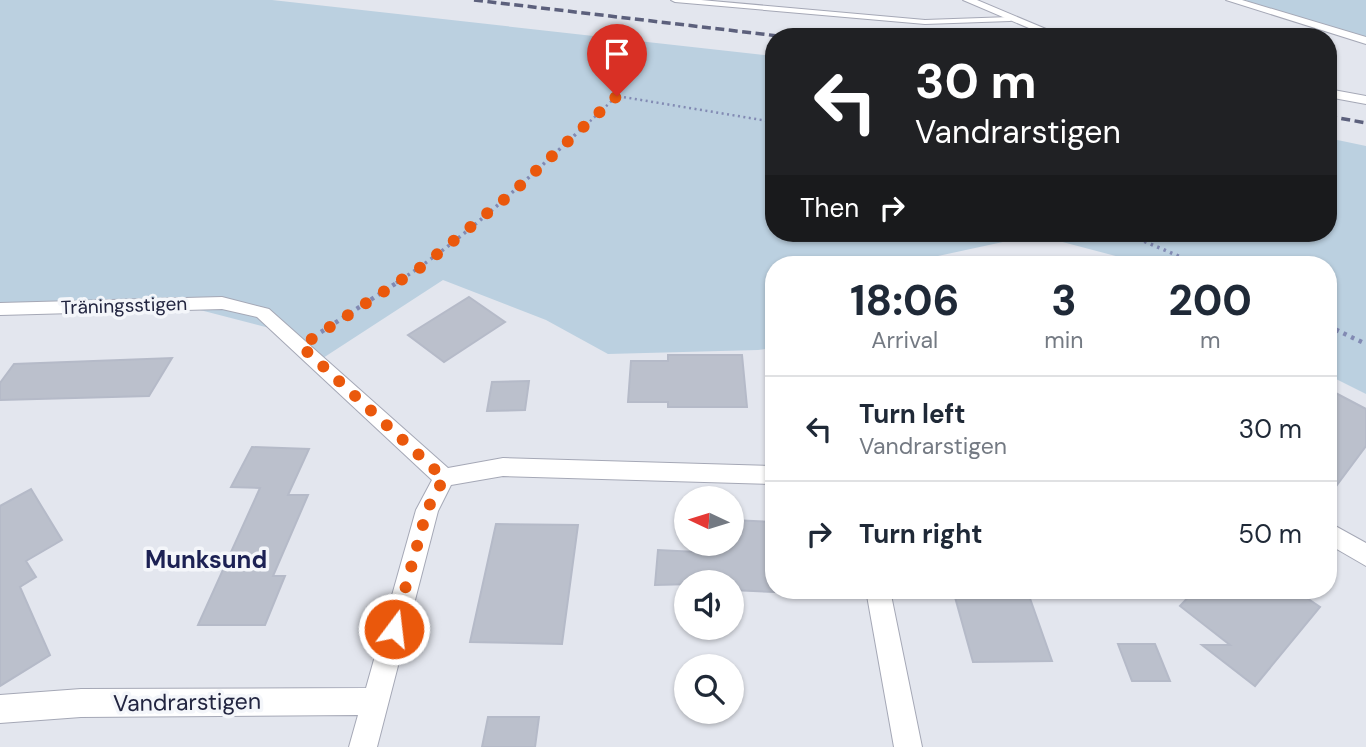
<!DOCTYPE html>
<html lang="en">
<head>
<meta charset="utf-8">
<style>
	body { margin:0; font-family:"DM Sans",sans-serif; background:#f2f2f3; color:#1f2937; height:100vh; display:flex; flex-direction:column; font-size:26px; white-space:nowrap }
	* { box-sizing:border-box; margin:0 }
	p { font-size:23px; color:#747a83 }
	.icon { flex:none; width:38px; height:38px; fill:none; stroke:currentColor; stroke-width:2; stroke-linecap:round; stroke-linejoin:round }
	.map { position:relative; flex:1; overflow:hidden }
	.panel { position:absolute; left:765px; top:256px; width:572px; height:343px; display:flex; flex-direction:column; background:#fff; border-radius:28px; box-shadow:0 2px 5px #0004 }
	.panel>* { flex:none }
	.guide { position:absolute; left:765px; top:28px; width:572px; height:214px; border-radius:28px; box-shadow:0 2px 5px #0004; background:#202124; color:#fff; overflow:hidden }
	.needle { width:46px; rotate:274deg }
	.tools { position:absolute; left:674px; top:486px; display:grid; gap:14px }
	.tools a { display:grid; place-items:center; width:70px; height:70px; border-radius:50%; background:#fff; box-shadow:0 2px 5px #0004; font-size:35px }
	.pin { position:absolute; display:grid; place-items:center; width:60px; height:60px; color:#fff; margin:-72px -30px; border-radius:50% 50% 50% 0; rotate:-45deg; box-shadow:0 0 7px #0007 }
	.pin .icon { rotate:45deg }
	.me { position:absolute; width:77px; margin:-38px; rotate:15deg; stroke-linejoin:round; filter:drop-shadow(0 0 5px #0008) }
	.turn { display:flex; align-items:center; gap:24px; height:147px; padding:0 35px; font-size:32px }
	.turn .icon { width:91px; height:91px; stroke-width:2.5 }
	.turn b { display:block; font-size:49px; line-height:60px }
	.then { display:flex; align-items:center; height:66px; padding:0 35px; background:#0003; gap:14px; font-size:26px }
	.eta { display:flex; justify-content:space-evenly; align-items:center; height:119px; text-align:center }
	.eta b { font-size:42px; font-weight:800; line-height:49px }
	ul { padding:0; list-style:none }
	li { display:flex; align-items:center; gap:21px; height:105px; padding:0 35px; border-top:2px solid #e0e1e3 }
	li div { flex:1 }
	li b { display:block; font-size:26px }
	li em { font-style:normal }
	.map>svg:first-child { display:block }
	.green { fill:#bbd0e0 }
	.building { fill:#bbc0cc; stroke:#b5bac8; stroke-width:2 }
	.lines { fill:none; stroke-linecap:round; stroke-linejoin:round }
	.service-casing { stroke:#a5a8b6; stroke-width:2 }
	.minor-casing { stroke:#a5a8b6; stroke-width:2 }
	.tertiary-casing { stroke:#a5a8b6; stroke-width:2 }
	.path-far2 { stroke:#828ab3; stroke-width:2.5; stroke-dasharray:2 3.5; stroke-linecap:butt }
	.path-far1 { stroke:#828ab3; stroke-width:3.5; stroke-dasharray:2.5 4.5; stroke-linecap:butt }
	.path { stroke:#828ab3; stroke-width:4.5; stroke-dasharray:3.5 5; stroke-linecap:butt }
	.service { fill:#fff; fill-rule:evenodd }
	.minor { fill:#fff; fill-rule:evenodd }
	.tertiary { fill:#fff; fill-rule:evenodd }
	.rail { stroke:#5c607c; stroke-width:3.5; stroke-dasharray:9 4.5; stroke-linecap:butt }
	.route { stroke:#ea580c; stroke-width:12; stroke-dasharray:0 21.6 }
	.labels { text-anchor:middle; stroke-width:7; stroke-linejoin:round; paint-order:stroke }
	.street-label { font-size:19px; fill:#222540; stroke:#f4f6fa }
	.near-street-label { font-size:23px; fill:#222540; stroke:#f4f6fa }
	.near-neighbourhood-label { font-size:24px; font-weight:bold; fill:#1c2154; stroke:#f4f6fa }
</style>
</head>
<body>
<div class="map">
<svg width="1366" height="747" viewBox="0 0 1366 747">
	<rect width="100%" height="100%" fill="#e3e6ee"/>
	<path class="green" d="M0,0H272L773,56L774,233H1328V138L1366,146V394L1328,375V264H1136L1127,259L1036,235L938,256L933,264H774L773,348L758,350L608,354L546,320L443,280L323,358L289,333L173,303L0,304Z
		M1246,0H1366V41L1252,3Z"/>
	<path class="building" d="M469,297L505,322L444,362L408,335Z
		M668,355H742L747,407H668V402H628L631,361H668Z
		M172,358L149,396L0,400V383L14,364Z
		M529,381L525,410L487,411L492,382Z
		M1328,389L1366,409V446L1328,497Z
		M252,447L309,449L288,495H308L273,576H285L265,625H198L260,488L231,487Z
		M31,489L62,540L26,561L36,577L20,587L50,655L0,686V506Z
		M732,520L774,522V592L732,590V583L655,585L658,550L697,552V544H732Z
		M496,524L578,525L562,644L470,642Z
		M953,590H1027L1052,661L973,662Z
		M1195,590H1295L1320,607L1255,686L1202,645H1230L1180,606Z
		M1118,644H1155L1170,681H1132Z
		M488,717H539L535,747H482Z"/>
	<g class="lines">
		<g class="service-casing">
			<path id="service" d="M671,0H701L925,20L1010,17L1014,19L1010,21L925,24L675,2Z"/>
		</g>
		<g class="minor-casing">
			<path id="minor" d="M1226,0H1242L1366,37V44Z
				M222,297L269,309L448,468L503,458L774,466V484L503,476L451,485L438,511L377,747H349L358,715L81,717L0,723V695L81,689L366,688L416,510L432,480L257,317L222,309L0,315V303Z
				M1328,522L1366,543V566L1328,544Z
				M866,590H890L922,747H894Z"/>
		</g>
		<g class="tertiary-casing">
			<path id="tertiary" d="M963,0H977L1065,37H1050Z
				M1328,89L1366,96V104L1328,97Z"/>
		</g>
		<path class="path-far2" d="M586,125L617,96L774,122"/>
		<path class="path-far1" d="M1125,233L1197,264
			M396,283C466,238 527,179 588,123"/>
		<path class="path" d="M1328,326L1366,344
			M321,332L398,282"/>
		<use href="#service" class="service"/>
		<use href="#minor" class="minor"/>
		<use href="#tertiary" class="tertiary"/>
		<path class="rail" d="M474,0L787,37
			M1328,116L1366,123"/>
	</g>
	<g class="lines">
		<path class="route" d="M394,629L427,510L444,478L301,346L424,265L512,193L617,96"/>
	</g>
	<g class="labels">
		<g class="street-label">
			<text transform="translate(124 305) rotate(-2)" y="7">Träningsstigen</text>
		</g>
		<g class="near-street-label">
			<text transform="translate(187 702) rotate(-1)" y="8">Vandrarstigen</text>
		</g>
		<g class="near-neighbourhood-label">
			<text x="206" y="568">Munksund</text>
		</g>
	</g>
</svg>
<div class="tools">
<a><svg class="needle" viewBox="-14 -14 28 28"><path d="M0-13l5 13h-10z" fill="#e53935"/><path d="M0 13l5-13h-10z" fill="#747a83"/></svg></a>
<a><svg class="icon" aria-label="sound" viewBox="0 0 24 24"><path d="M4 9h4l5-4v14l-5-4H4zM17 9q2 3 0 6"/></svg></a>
<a><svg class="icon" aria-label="search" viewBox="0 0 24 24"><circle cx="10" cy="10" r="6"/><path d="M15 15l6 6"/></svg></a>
</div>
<div class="pin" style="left:617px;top:96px;background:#d93025"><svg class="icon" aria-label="arrive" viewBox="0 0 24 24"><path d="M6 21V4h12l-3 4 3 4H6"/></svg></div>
<svg class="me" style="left:394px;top:629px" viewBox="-20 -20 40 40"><circle r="17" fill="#ea580c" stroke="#fff" stroke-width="3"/><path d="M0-11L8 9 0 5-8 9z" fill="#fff"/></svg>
<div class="guide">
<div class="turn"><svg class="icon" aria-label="left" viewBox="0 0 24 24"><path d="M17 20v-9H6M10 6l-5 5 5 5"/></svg><div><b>30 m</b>Vandrarstigen</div></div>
<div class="then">Then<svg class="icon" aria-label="right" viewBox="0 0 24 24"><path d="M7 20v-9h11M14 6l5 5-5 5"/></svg></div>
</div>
<section class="panel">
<div class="eta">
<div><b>18:06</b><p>Arrival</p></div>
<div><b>3</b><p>min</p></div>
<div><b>200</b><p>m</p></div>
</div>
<ul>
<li><svg class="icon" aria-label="left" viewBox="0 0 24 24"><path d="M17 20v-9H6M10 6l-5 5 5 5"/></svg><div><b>Turn left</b><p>Vandrarstigen</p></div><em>30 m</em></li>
<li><svg class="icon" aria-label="right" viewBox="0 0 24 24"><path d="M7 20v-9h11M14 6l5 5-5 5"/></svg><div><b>Turn right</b></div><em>50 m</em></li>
</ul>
</section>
</div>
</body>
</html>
